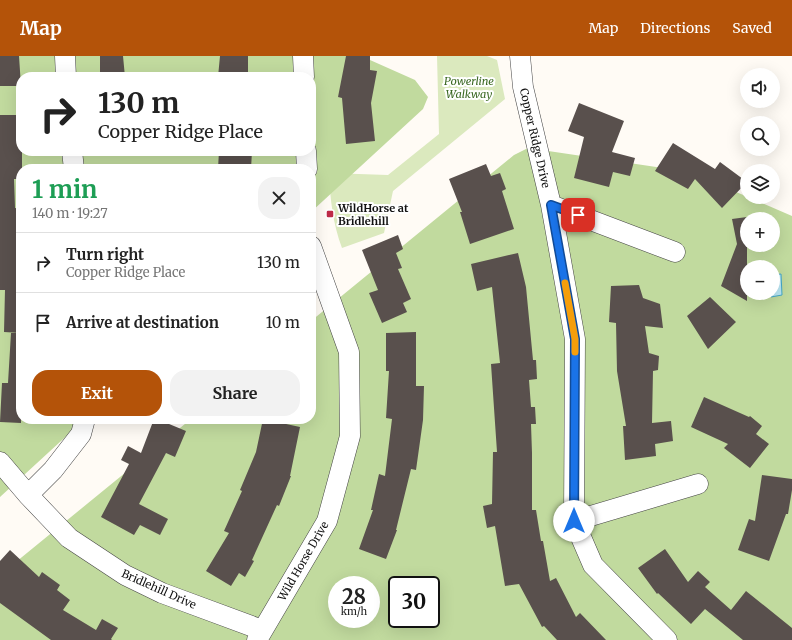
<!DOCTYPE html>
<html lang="en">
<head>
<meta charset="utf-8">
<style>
	body { margin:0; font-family:Merriweather,serif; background:#f2f2f2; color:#222; height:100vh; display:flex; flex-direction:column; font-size:15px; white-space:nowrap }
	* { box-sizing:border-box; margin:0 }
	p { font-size:13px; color:#767676 }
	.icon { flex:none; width:22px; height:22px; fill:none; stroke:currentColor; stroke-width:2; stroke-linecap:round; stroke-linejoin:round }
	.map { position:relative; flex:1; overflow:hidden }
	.drawer { position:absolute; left:16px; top:108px; width:300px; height:260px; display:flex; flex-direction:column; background:#fff; border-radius:16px; box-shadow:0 4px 16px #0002 }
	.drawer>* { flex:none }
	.top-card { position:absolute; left:16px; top:16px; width:300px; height:84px; border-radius:16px; box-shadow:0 4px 16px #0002; background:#fff; color:#222; overflow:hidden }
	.tools { position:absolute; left:740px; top:12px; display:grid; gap:8px }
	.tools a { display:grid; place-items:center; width:40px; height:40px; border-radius:50%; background:#fff; box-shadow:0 4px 16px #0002; font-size:20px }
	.speed { position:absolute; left:328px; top:520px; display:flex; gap:8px; font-size:20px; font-weight:700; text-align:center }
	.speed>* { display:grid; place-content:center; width:52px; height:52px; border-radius:50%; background:#fff; box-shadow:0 4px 16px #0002; line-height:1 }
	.speed small { font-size:10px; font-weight:400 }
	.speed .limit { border:2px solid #111; border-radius:6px; background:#fff; color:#111 }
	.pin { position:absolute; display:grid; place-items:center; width:34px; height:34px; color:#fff; margin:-17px; border-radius:8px; box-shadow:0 2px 6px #0006 }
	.me { position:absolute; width:44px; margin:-22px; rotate:0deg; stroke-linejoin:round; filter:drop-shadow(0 0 3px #0008) }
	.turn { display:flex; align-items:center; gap:14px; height:84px; padding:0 16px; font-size:18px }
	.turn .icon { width:52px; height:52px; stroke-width:2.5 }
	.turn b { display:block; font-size:28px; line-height:34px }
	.round { display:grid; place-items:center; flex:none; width:42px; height:42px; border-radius:16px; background:#f2f2f2 }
	.headline { display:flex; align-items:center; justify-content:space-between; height:68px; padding:0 16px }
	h1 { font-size:24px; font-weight:700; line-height:30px; color:#1e9e55 }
	.cta { display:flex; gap:8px; margin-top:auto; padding:8px 16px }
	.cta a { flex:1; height:46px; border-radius:16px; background:#b45309; color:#fff; font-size:16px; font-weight:700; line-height:46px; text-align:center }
	.cta a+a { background:#f2f2f2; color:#222 }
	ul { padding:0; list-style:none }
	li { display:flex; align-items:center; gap:12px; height:60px; padding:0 16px; border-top:1px solid #e0e0e0 }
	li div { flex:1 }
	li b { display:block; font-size:15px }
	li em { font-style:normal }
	header { display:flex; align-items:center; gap:24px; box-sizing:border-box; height:56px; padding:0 20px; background:#b45309; color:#fff }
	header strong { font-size:19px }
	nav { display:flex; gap:22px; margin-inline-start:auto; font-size:14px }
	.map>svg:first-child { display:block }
	.green { fill:#dbe9be }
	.forest { fill:#c1da9e; fill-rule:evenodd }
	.water { fill:#bbe7f5; stroke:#44a8ca }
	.building { fill:#59504d }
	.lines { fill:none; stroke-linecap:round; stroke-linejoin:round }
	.minor-casing { stroke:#444; stroke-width:21 }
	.minor { stroke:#fff; stroke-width:20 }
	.route-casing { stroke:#114b97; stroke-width:10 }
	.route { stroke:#1a73e8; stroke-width:7 }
	.slow { stroke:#f59e0b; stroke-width:7 }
	.poi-dot { fill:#be2c48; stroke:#fff; stroke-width:1.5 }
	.labels { text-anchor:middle; stroke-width:4; stroke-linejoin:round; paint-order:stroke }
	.park-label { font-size:11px; font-style:italic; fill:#3a6822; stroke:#fff }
	.street-label { font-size:11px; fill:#111; stroke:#fff }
	.poi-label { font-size:11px; font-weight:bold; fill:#111; stroke:#fff; text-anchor:start }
</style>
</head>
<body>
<header>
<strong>Map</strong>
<nav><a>Map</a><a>Directions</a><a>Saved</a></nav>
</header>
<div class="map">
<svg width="792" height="584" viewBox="0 0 792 584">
	<rect width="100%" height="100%" fill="#fffbf5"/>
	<path class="green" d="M437,0H487L497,4L505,43L393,135L384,177L342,192C333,168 330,143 329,117L388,119L439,78Z"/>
	<path class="forest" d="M0,0H361L415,24L428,41L423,53L311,156V113H21V363H85L0,441ZM21,21H311V95H21Z
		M528,92L690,116L792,160V584H0V519L191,363H311V265L514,99ZM747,163H773V189H747ZM747,211H773V237H747ZM337,529H371V563H337ZM397,529H431V563H397Z"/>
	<path class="water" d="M781,218L782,239L771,241V237H773V219Z"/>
	<path class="building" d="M0,0H19L21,30H0Z
		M100,0H123L125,21H100Z
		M220,0H248V21H218Z
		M346,0H370V14L377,15L371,47L375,85L346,88L342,42L338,41Z
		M579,47L624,65L612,96L635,102L630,120L613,116L609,131L574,122L584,81L568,75Z
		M0,59H21V95H22V113H21V123H14L15,152L21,153V277L4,276L5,234H0Z
		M673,87L715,113L720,106L747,126L722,152L695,123L688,133L655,115Z
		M219,95H252L251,113H218Z
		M486,108L491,120L500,117L506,133L502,135L514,173L470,188L460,156H462L449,123Z
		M747,161V245L721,230L737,188L732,163Z
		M398,179L403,193L396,197L402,212L398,213L411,243L403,247L407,256L382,267L369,237L378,234L362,194Z
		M518,197L526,231L533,304H536L537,323L529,324L531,351H535L536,368H531L532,397V454H536L541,485H543L550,525L556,522L576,561L580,557L606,584H557L544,570L542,571L519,528L505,530L495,470L487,472L483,450L492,448L493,396H497L491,308L500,307L492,231L477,235L471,208Z
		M639,229L643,242L660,248L663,272L645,270L649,297L659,300L658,314L653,315L652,367L671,365L673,385L655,388L656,400L625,404L623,370H626L617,315L616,267L609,266L611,230Z
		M710,241L736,266L708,293L687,260Z
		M416,276V330H424L423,364L416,414L411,413L396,474H397L386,503L359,493L373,454H371L379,418L385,420L392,363L386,362L389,315H386V277Z
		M11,277H21V367L0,366L2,327H8Z
		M704,341L749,361L750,360L762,370L756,378L769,388L750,412L724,392L728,388L691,371Z
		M154,363H157L186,375L175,401L166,397L139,448L168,463L160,479L140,469L134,479L101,461L129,408L121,404L128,390L141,397Z
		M263,363L300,371L290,420H291L279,450L277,449L252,504L254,505L245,521L239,517L231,530L206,515L229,477L224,475L242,435L240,434L256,396Z
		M762,419L792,423V434L788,458H786L769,505L738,494L749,463L755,465Z
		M665,493L688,526L698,515L710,526L705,531L731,554L746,535L792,572V584H743L705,553L691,568L658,537L657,538L638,512Z
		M10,494L39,521L42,516L60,529L57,534L70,544L63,554L96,574L102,563L118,572L111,583L112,584H51L0,547V505Z"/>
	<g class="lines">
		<g class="minor-casing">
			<path id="minor" d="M65,0L66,21
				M303,0L304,21
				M520,0L523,31L551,149L575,283L574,465L593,509L667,584
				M72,95L74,113
				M306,95L307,113
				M551,149L675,196
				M0,406L28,439L69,482L125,519L162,537L262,574
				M28,439L53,414L81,378L85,363
				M574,465L698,428
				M257,584L327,465L350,380L349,296L311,190"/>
		</g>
		<use href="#minor" class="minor"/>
	</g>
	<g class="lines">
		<g class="route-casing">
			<path id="route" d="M574,465L575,283L551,149L578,159"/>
		</g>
		<use href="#route" class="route"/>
		<path class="slow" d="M565,227L575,283V296"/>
	</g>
	<rect class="poi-dot" x="326" y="154" width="8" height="8" rx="2"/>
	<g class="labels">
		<g class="park-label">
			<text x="469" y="29">Powerline<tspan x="469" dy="13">Walkway</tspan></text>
		</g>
		<g class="street-label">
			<text transform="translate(535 82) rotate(77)" y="4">Copper Ridge Drive</text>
			<text transform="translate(303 505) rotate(-60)" y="4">Wild Horse Drive</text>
			<text transform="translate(159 533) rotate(24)" y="4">Bridlehill Drive</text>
		</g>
		<g class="poi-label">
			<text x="338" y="156">WildHorse at<tspan x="338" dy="13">Bridlehill</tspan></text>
		</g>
	</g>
</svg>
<div class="tools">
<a><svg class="icon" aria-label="sound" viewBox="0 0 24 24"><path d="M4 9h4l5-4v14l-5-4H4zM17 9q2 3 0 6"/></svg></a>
<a><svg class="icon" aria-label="search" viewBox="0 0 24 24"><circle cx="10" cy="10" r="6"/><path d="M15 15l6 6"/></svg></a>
<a><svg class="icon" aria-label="layers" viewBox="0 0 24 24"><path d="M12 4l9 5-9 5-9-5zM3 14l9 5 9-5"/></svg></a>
<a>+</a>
<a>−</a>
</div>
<div class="speed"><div>28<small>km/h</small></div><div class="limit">30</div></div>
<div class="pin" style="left:578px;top:159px;background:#d93025"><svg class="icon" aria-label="arrive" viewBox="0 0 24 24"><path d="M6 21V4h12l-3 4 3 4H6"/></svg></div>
<svg class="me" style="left:574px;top:465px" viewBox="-20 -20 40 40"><circle r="19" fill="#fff"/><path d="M0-13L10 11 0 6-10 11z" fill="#1a73e8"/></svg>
<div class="top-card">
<div class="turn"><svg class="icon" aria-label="right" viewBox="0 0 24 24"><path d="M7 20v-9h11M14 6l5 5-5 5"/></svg><div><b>130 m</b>Copper Ridge Place</div></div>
</div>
<section class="drawer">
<div class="headline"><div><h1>1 min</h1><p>140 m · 19:27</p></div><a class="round"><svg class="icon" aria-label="close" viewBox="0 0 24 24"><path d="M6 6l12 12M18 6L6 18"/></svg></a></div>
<ul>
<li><svg class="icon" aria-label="right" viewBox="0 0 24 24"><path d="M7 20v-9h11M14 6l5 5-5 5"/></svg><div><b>Turn right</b><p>Copper Ridge Place</p></div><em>130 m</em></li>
<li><svg class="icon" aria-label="arrive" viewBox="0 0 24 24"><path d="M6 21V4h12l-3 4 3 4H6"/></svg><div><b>Arrive at destination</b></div><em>10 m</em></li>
</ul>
<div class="cta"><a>Exit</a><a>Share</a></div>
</section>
</div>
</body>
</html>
